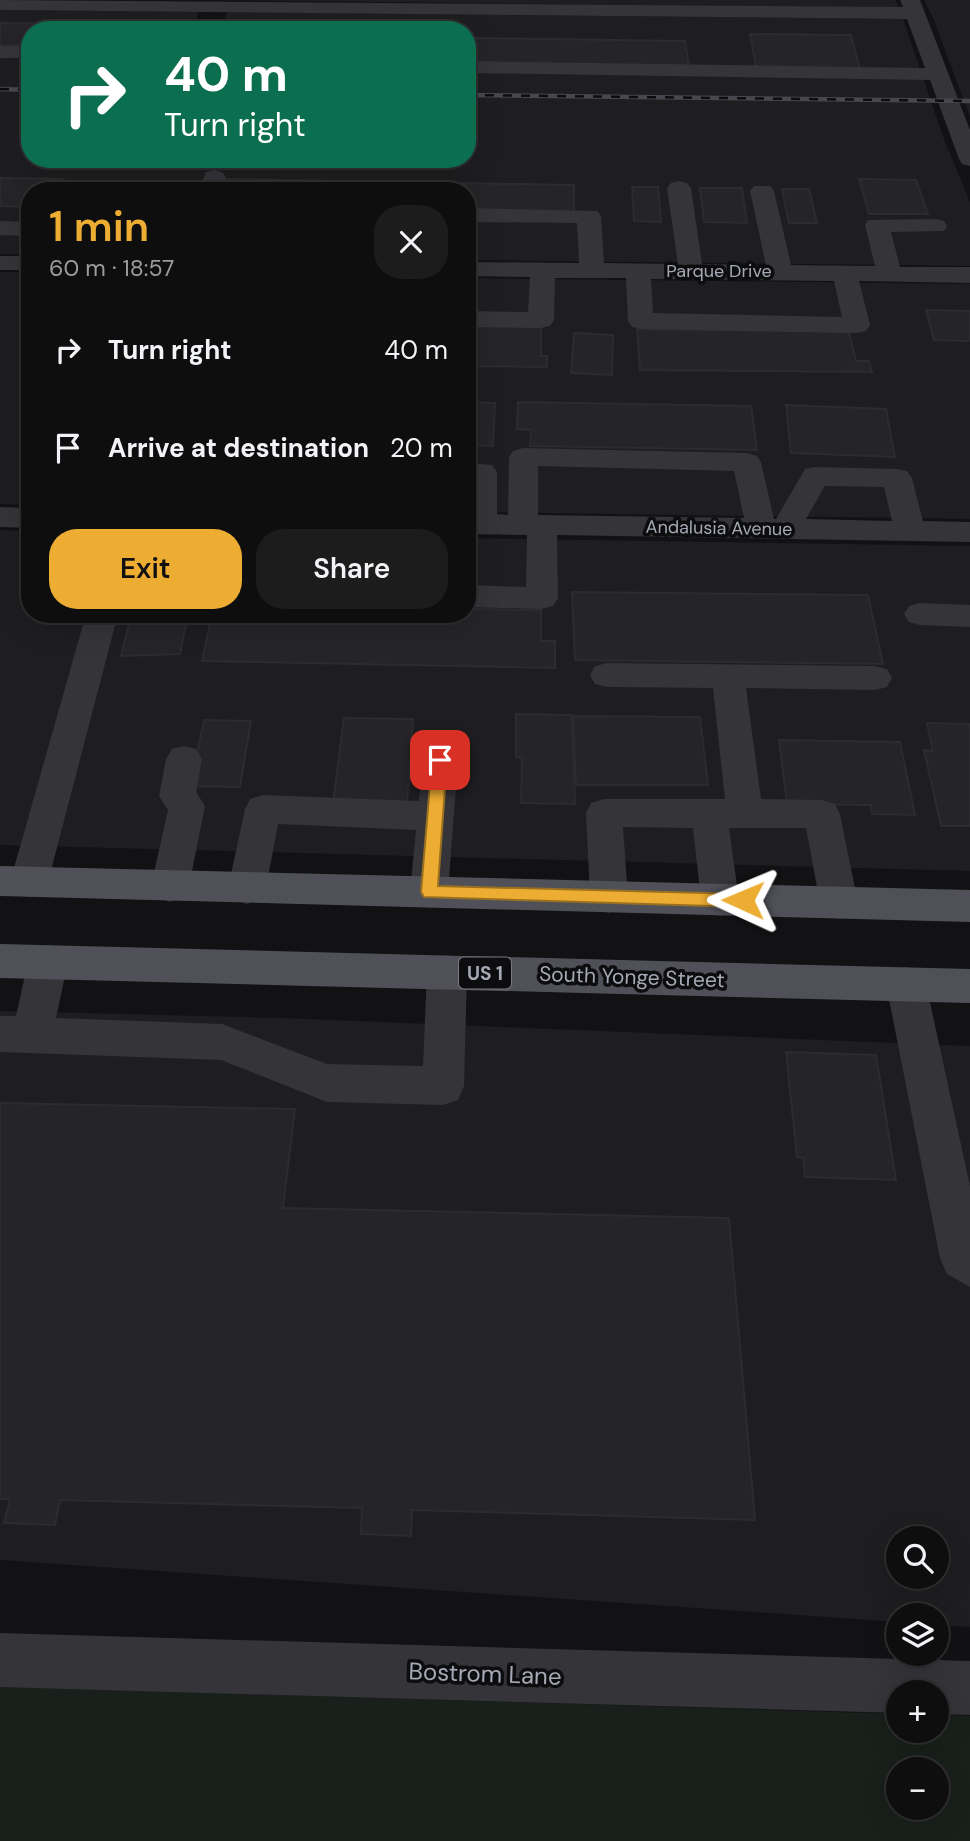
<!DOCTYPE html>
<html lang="en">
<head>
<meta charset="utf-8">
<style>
	body { margin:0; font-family:"DM Sans",sans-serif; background:#1c1c1d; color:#f1f3f6; height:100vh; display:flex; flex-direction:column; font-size:26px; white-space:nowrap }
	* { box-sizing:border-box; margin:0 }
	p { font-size:23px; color:#9b9c9e }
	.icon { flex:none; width:38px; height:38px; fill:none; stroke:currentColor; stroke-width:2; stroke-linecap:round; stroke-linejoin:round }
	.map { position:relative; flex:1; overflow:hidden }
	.drawer { position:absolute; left:21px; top:182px; width:455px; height:441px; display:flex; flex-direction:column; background:#0e0e0f; border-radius:28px; box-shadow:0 7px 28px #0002,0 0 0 2px #2e2e2f }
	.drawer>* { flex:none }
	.guide { position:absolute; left:21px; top:21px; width:455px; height:147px; border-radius:28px; box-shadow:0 7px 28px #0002,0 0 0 2px #2e2e2f; background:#0b6e4f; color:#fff; overflow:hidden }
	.fabs { position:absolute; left:886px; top:1526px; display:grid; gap:14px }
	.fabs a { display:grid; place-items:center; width:63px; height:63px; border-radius:50%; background:#0e0e0f; box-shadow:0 7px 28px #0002,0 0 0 2px #2e2e2f; font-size:35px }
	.pin { position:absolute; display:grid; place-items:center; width:60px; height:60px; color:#fff; margin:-30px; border-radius:14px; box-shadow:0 4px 10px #0006 }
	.me { position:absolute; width:77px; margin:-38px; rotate:271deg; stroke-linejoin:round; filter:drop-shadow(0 0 5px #0008) }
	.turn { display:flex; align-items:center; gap:24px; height:147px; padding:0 28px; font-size:32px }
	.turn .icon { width:91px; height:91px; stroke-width:2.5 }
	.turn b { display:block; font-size:49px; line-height:60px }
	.round { display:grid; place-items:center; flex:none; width:74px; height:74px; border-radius:28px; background:#1c1c1d }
	.summary { display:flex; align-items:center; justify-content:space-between; height:119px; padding:0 28px }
	h1 { font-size:42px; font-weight:600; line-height:52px; color:#ecad32 }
	.button { display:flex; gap:14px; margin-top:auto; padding:14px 28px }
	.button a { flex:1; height:80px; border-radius:28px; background:#ecad32; color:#111; font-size:28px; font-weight:600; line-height:80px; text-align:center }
	.button a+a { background:#1c1c1d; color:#f1f3f6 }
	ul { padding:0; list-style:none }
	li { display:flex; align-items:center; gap:21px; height:98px; padding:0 28px }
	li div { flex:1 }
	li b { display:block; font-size:26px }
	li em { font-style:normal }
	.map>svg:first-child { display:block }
	.built { fill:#1e1e21; fill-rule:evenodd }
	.green { fill:#191f1a; fill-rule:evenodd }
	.building { fill:#252528; stroke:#2c2c30; stroke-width:2 }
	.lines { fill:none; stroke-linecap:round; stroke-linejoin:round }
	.minor { fill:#343439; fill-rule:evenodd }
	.major { fill:#505158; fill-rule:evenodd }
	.rail-casing { stroke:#47484e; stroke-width:4.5 }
	.rail { stroke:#0d0d0f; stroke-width:2.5; stroke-dasharray:9; stroke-linecap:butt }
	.route { fill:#ecad32; stroke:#997020; stroke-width:2 }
	.labels { text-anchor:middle; stroke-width:7; stroke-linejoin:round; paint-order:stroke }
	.far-street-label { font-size:18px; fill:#a4a9b4; stroke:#0d0d0f }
	.shield { fill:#0d0d0f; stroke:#777a82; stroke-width:2 }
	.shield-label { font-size:19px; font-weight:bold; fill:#a4a9b4 }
	.street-label { font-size:21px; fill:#a4a9b4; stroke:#0d0d0f }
	.near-street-label { font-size:24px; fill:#a4a9b4; stroke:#0d0d0f }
</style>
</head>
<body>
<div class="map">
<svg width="970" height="1841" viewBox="0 0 970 1841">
	<rect width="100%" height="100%" fill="#121214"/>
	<path class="built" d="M141,0H896L899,8L204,0Z
		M924,0H970V117L933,18Z
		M0,10L199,12L192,30H30V159H467V30H220L227,12L903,19L944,139L970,202V266L467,260V191H30V254H0Z
		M0,272H30V505L0,504Z
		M467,278L970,284V519L467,512Z
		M0,530L30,531V614H467V538L970,546V871L0,845Z
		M0,1011L284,1018L970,1046V1627L936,1625V1615H898V1622L0,1560ZM898,1538H936V1577H898Z"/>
	<path class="green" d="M0,1686L898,1714V1731H936V1715L970,1716V1841H0ZM898,1769H936V1808H898Z"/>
	<path class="building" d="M0,23L65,24L62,30H30V46H0Z
		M84,24H131L128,30H81Z
		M372,26H407V30H371Z
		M750,34L851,35L860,69L756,67Z
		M471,38L685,41L689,68L469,65Z
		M0,178L64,179L59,191H30V207L0,206Z
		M225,179L574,185V213L467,211V191H222Z
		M859,179L916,180L928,214H869Z
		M632,187H658L661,222L634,221Z
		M700,188H742L747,223L704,222Z
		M782,189H809L817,223H789Z
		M926,310L970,311V341L934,340Z
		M467,326L541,327V356H547V367L467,366Z
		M637,329L849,332L856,361H869L872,372L640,370Z
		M574,333L613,335L612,375L571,373Z
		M467,402L495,403L493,446L467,445Z
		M518,402L751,406L757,450L530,446L531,430L517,429Z
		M786,405L886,409L895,457L791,453Z
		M572,592L868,595L883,664L575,660Z
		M467,609L541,610V641H555V668L202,661L212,614H467Z
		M128,614H188L180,654L121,656L131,617H127Z
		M516,714L572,715L575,804L521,803L522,757H516Z
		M573,716L700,717L708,785H576Z
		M344,718L413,719L407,803L333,802Z
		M204,720L251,721L240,787L190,786Z
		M927,723L970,724V826H941L924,750L933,751Z
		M779,740L900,742L915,815L872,814L871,805L787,804Z
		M786,1052L876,1055L896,1180L805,1177L803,1158L797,1157Z
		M0,1103L295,1109L283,1208L729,1218L755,1520L412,1510L411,1536L361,1534L362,1508L60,1500L55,1525L4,1523L10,1499H0Z"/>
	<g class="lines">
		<path class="minor" d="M0,0L903,7L900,0H920L970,130V166L962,164L959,159L930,80L467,73V61L925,68L907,19L0,10Z
			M0,46H30V58H0Z
			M214,170L222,172L226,177L222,191H198L206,172Z
			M679,181L687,183L691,188L702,264L766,265L750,191L754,186H770L774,191L791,265L875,266L865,225L868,220L935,219L944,221L947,226L944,231L891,232L900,267H970V283L859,281L870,325L866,331L857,333L641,329L632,327L628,321L626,278H555L554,320L550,326L541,328L467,327V311L528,312L530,277L467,276V262L579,263L577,223L467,222V208L597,211L601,216L604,263L678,264L667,188L671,183ZM651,279L834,281L842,317L653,313Z
			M0,221L30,222V236L0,235Z
			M0,256H30V270H0Z
			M523,448L747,453L757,456L761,462L774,519H776L805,469L815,467L897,469L907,471L912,478L923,521L970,522V542L557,535L558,598L553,606L542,609L467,607V585L526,587L527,535L467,534V463L492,465L497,472V514L508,515L509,457L513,451ZM538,466L734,471L744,518L538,515ZM825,486L884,487L892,521L806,519Z
			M0,507L30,508V528L0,527Z
			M920,603L970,605V627L920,625L909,622L904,614L909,606Z
			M86,614H118L48,882L42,893L29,897L16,893L10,882Z
			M607,663L875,666L887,669L892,678L887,687L875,690L746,688L761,799L822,800L835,804L840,814L858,903L852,914L839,919L826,914L820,903L806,828H729L739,900L733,911L720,916L707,911L701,900L693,828L623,827L628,897L622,908L609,913L596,908L590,897L586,813L591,803L604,799H725L713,688L607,687L595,684L590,675L595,666Z
			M184,746L196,749L202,759L196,792L205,806L189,886L183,897L170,902L157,897L151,886L168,810L159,796L166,759L172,749Z
			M440,747L452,750L458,760L448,892L442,903L429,908L416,903L410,892L416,830L278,824L266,888L260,899L247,904L234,899L228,888L245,809L250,799L263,795L419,801L422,760L428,750Z
			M48,945L62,950L68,962L56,1018L222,1024L327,1064L423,1066L427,972L433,960L447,955L461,960L467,972L464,1086L458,1100L443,1105L327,1102L221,1060L0,1052V1016H16L28,962L34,950Z
			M906,967L920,972L926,984L970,1186V1287L947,1274L940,1258L886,984L892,972Z
			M0,1633L970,1661V1715L936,1714V1692H898V1713L0,1687Z"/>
		<path class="major" d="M0,866L970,890V922L0,896Z
			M0,944L970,969V1003L0,978Z"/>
		<g class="rail-casing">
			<path id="rail" d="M0,89L30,90
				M467,95L970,101"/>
		</g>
		<use href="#rail" class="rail"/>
	</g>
	<path class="route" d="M440,755L447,760L438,886L743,894L751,900L743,907L424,897L421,892L432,760Z"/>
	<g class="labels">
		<g class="far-street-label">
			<text x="719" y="277">Parque Drive</text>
			<text transform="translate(719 528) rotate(1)" y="6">Andalusia Avenue</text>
		</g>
		<rect class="shield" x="459" y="957.5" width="52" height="31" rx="5"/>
		<g class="shield-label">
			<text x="485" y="980">US 1</text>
		</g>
		<g class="street-label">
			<text transform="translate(632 977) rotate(2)" y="7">South Yonge Street</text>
		</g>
		<g class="near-street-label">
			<text transform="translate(485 1674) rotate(2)" y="8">Bostrom Lane</text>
		</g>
	</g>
</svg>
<div class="fabs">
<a><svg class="icon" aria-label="search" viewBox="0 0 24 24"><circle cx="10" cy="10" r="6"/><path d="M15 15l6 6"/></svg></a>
<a><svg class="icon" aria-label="layers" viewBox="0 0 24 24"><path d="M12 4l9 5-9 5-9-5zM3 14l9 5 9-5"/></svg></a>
<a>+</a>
<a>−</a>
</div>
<div class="pin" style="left:440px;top:760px;background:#d93025"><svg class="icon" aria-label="arrive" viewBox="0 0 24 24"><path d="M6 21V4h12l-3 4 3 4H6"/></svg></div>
<svg class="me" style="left:743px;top:900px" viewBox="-20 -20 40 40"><path d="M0-17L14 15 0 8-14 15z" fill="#ecad32" stroke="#fff" stroke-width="4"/></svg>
<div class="guide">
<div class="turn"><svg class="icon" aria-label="right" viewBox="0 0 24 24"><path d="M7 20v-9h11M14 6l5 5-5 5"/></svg><div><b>40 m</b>Turn right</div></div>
</div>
<section class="drawer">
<div class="summary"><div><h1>1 min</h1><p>60 m · 18:57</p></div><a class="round"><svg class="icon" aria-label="close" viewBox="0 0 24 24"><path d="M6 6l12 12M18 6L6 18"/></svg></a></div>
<ul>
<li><svg class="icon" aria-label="right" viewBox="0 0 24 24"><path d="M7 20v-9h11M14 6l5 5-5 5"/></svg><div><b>Turn right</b></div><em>40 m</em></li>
<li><svg class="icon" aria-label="arrive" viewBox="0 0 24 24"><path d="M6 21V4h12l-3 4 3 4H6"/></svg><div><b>Arrive at destination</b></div><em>20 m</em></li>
</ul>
<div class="button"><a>Exit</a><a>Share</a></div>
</section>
</div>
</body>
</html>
